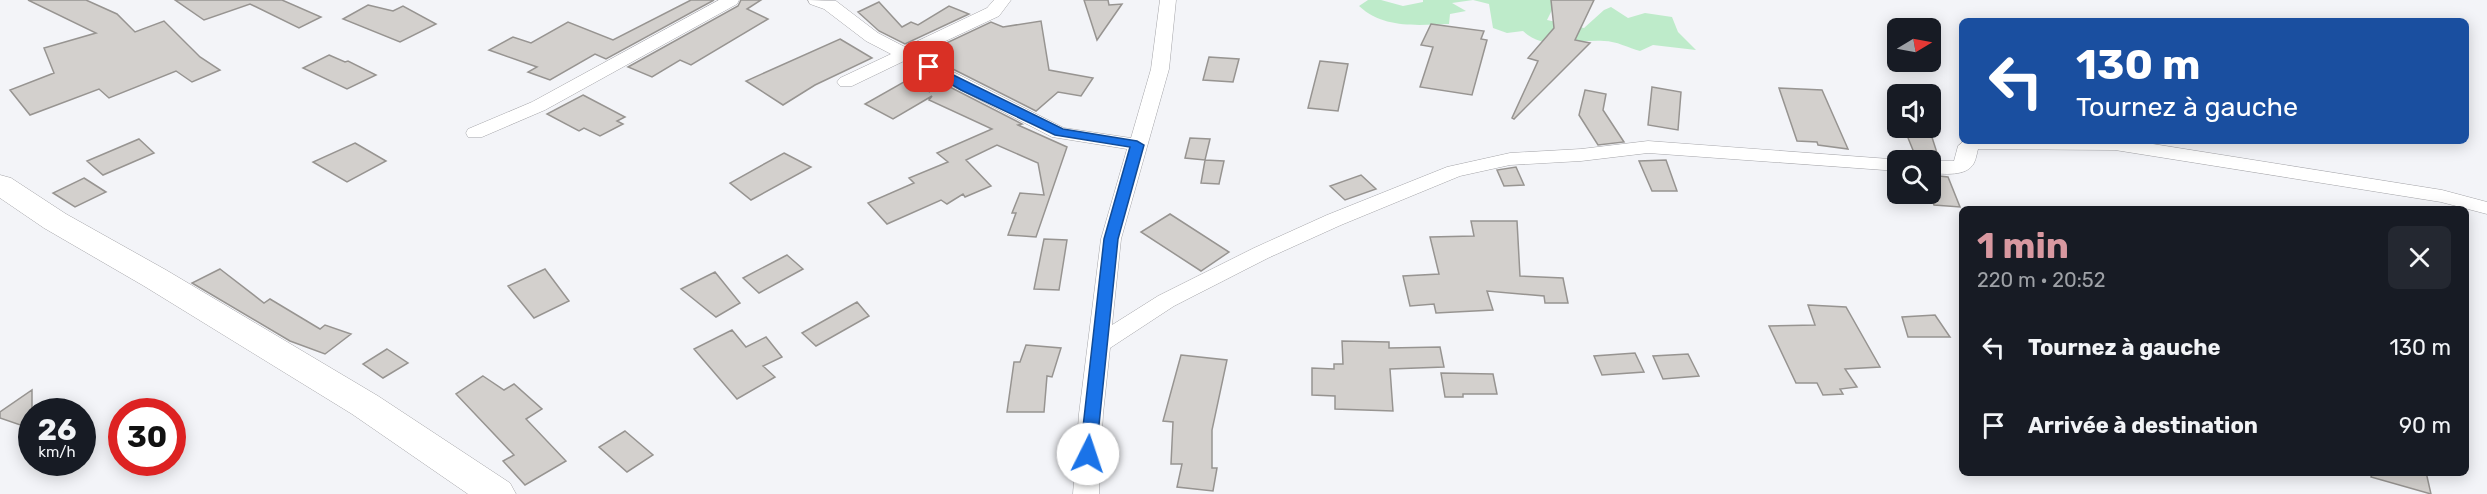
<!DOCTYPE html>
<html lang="fr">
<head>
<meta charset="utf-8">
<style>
	body { margin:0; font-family:Rubik,sans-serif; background:#242831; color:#f1f3f6; height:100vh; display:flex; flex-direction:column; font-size:22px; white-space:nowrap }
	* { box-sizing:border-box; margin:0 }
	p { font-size:20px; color:#9ea1a6 }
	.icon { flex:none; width:33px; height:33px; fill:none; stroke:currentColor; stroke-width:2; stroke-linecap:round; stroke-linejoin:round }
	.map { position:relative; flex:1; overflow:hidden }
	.sheet { position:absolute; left:1959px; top:206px; width:510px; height:270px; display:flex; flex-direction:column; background:#171b24; border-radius:9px; box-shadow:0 3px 15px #0003 }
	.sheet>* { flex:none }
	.guide { position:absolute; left:1959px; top:18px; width:510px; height:126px; border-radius:9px; box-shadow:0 3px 15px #0003; background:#1a4fa0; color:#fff; overflow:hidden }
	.needle { width:39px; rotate:80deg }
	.fabs { position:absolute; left:1887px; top:18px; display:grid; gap:12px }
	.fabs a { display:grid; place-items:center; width:54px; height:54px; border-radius:9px; background:#171b24; box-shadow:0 3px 15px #0003; font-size:30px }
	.speed { position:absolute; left:18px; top:398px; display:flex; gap:12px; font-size:30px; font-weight:700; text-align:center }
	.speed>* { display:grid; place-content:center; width:78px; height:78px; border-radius:50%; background:#171b24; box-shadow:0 3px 15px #0003; line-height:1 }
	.speed small { font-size:15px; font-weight:400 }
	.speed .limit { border:9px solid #d22; background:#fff; color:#111 }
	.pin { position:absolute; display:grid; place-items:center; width:51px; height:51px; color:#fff; margin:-26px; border-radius:12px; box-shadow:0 3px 9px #0006 }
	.me { position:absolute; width:66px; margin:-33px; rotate:4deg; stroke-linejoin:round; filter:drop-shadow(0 0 4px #0008) }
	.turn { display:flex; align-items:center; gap:21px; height:126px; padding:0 18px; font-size:27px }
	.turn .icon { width:78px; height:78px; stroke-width:2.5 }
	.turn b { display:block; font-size:42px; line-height:51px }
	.round { display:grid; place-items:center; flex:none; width:63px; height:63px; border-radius:9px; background:#242831 }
	.overview { display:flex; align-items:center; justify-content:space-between; height:102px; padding:0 18px }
	h1 { font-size:36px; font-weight:700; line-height:45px; color:#d898a0 }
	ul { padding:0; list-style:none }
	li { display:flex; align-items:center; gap:18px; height:78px; padding:0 18px }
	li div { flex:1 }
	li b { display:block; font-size:22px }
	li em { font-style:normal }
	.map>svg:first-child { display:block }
	.green { fill:#beebca }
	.building { fill:#d3d0cd; stroke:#979491; stroke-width:1.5 }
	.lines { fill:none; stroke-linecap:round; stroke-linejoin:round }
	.minor-casing { stroke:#a4a4a8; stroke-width:1 }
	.primary-casing { stroke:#a4a4a8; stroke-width:1 }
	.minor { fill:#fff; fill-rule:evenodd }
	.primary { fill:#fff; fill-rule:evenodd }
	.route { fill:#1a73e8; stroke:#114b97; stroke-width:1.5 }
</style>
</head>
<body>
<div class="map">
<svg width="2487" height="494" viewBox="0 0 2487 494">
	<rect width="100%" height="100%" fill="#f3f4f8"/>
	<path class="green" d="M1368,0H1381L1403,6L1423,2V0H1557L1547,20L1584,28L1604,10L1611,7L1628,18L1645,13L1672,17L1678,32L1696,50L1653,45L1640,51C1629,48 1616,41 1604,41C1577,39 1545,52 1523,31L1507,33L1493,28L1489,4L1473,0L1452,3L1466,11L1450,14L1449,24C1417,25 1384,29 1359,6Z"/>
	<path class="building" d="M28,0H86L117,14L135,32L164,21L200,57L220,70L192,82L176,71L109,98L99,89L30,115L10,90L54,73L44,48L96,33Z
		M175,0H282L321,17L299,28L250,4L204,20Z
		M691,0H714L606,59L595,54L550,80L528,72L537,67L489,50L513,37L531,43L568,22L613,40Z
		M741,0H761L747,9L768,19L691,65L680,60L652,77L628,67L738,6Z
		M1084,0H1108L1109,5L1122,4L1097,40Z
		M1551,0H1594L1575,40L1590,43L1514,119L1512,118L1538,61L1528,58L1554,28Z
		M879,2L902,27L911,22L918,25L949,6L969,14L905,44L879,31L858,12Z
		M368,5L393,11L403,6L436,24L400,42L343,19Z
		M1041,21L1049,70L1093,78L1081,96L1058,92L1036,111L923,54L991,22L1003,27Z
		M1431,24L1484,31L1481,39L1487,40L1472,95L1420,87L1433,47L1421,45Z
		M840,39L872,58L815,85L783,105L746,81Z
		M329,55L345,62L348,61L376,75L347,89L303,68Z
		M1209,57L1239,59L1233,82L1203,80Z
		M1320,61L1348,64L1338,111L1308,108Z
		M905,64L1022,124L1018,125L1067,147L1036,237L1008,235L1016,213H1012L1020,193L1044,195L1038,163L997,145L966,160L991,186L965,197L963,194L947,204L941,200L887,224L868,203L914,183L909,178L948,162L937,153L992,129L929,100L932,96L893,119L865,104L909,79L930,92Z
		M1652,87L1681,92L1678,130L1648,125Z
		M1779,88L1822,90L1848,149L1818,145L1817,142L1797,141Z
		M1585,90L1606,94L1603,110L1624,142L1598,145L1579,115Z
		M583,95L625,117L617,121L623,124L600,136L584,128L579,131L547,114Z
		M1904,128H1929L1939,159L1917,160Z
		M1190,138L1210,139L1205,160L1185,158Z
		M139,139L154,153L103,175L87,161Z
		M355,143L386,161L347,182L313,162Z
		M784,153L811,167L751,200L730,183Z
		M1205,160L1224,161L1219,184L1201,183Z
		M1666,160L1677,191H1652L1639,161Z
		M1516,167L1524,185L1504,186L1497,170Z
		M1361,175L1376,189L1345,200L1330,186Z
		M1930,175L1948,177L1960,207L1934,205L1930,194Z
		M84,178L106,192L75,207L53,193Z
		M1170,214L1229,252L1201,271L1141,232Z
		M1471,221H1517L1520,276L1563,278L1568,303H1545L1544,296L1487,291L1493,310L1436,313L1434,304L1410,306L1403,276L1439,274L1430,237L1474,236Z
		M1044,239L1067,240L1059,290L1034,289Z
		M787,255L803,269L759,293L743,278Z
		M220,269L264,303L270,299L320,329L325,325L351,334L325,354L290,341L192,283Z
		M545,269L569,301L534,318L508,286Z
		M715,272L740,303L716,317L681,289Z
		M857,302L869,316L816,346L802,333Z
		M1808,305L1846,307L1880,367L1845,369L1857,387L1840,389L1843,394L1823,395L1817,383H1796L1769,326L1815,325Z
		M1935,315L1950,337H1908L1902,317Z
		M732,330L746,347L766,337L782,357L763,366L775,377L737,399L694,349Z
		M1342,341L1389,342V348L1440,347L1444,367L1390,369L1393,411L1335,409V396L1312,395V368L1334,369V364H1343Z
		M1026,345L1061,348L1052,377L1047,376L1044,412H1007L1014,362H1020Z
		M387,349L408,363L383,378L363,364Z
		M1635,353L1644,372L1602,375L1594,356Z
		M1688,354L1699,376L1663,379L1653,356Z
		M1181,355L1227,360L1212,430V468H1217L1213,491L1177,487L1182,464H1171L1173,422L1163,421Z
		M1441,373L1493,374L1497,394H1463V397H1445Z
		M483,376L504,390L514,384L542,409L526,419L566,461L525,485L503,461L514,455L456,394Z
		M32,390V429L0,418V412Z
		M625,431L653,455L627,472L599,447Z
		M2372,472H2426L2431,494L2371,477Z"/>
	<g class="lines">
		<g class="minor-casing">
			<path id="minor" d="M719,0H739L737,4L545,110L482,137H468L466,133L468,129L532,102Z
				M808,0L836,1L878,33L905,47L987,8L994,0H1011L999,16L918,54L1064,128L1131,138L1151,69L1160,0H1176L1169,69L1121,239L1112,325L1158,296L1254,248L1327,215L1447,167L1510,153L1581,149L1648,141L1903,160H1898V171L1648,153L1581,161L1510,165L1460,176L1341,225L1268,258L1174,306L1110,348L1103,414L1099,494H1073L1079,414L1101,239L1127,149L1052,137L904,61L852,86H840L837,82L840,78L891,54L866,41L824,9L810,4Z
				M1964,141H2134L2442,190L2487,202V214L2441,202L2115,150L1978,149C1977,153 1976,159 1974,163C1967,177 1943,174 1930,173V161H1954L1958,146Z"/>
		</g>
		<g class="primary-casing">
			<path id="primary" d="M0,175L11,178L66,214L166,270L378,396L510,483L516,494H468L352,414L144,286L44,228L0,198Z"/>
		</g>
		<use href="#minor" class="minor"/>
		<use href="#primary" class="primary"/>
	</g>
	<path class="route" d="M929,63L1063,129L1137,141L1144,145L1118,239L1096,454L1094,459H1083L1080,454L1104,239L1130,147L1055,135L961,90L925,69V64Z"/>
</svg>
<div class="fabs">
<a><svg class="needle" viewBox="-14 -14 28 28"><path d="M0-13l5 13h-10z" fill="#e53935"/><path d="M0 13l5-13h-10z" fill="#9ea1a6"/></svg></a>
<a><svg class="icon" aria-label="sound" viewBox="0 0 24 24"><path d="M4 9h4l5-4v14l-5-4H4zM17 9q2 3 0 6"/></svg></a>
<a><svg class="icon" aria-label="search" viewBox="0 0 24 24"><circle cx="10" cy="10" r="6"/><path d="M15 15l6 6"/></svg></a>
</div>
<div class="speed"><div>26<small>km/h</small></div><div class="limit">30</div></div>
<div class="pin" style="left:929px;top:67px;background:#d93025"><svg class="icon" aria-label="arrive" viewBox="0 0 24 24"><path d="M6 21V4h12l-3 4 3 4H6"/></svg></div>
<svg class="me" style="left:1088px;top:454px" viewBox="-20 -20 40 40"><circle r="19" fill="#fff"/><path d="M0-13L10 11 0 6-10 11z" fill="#1a73e8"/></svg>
<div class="guide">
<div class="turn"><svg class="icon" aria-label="left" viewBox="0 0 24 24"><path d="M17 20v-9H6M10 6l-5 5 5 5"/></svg><div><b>130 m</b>Tournez à gauche</div></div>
</div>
<section class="sheet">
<div class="overview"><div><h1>1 min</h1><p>220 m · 20:52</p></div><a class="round"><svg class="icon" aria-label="close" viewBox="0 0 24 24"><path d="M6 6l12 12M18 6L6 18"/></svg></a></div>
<ul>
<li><svg class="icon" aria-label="left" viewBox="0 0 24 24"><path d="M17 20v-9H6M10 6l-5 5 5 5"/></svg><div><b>Tournez à gauche</b></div><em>130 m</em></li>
<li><svg class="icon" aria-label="arrive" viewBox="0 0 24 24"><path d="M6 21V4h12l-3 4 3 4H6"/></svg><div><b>Arrivée à destination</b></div><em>90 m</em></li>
</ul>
</section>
</div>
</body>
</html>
